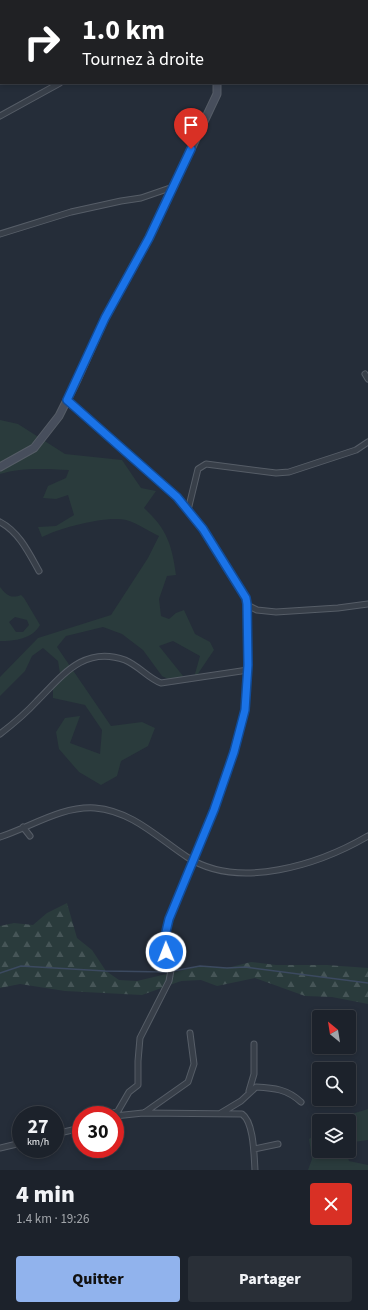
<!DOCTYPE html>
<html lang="fr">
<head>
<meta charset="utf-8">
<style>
	body { margin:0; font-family:"Source Sans 3",sans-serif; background:#292f37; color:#f1f3f6; height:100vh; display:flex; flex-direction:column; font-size:15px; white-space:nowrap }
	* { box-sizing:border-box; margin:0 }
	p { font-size:13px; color:#a0a4a9 }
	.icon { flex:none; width:22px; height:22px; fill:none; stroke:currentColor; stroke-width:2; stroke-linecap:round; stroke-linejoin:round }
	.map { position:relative; height:1170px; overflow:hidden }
	.sheet { display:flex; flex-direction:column; background:#1c222b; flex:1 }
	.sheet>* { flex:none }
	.hud { position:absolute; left:0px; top:0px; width:368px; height:84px; box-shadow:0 2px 6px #0003,0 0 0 1px #3a3f47; background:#202124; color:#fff; overflow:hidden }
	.needle { width:26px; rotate:330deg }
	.buttons { position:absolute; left:312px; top:1010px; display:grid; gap:8px }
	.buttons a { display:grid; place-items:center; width:44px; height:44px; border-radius:4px; background:#1c222b; box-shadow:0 2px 6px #0003,0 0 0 1px #3a3f47; font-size:20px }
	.speed { position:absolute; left:12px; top:1106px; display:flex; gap:8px; font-size:20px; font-weight:700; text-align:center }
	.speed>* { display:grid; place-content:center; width:52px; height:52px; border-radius:50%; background:#1c222b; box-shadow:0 2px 6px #0003,0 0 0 1px #3a3f47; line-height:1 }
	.speed small { font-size:10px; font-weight:400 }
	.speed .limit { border:6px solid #d22; background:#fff; color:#111 }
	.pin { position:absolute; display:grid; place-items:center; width:34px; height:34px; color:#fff; margin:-41px -17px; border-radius:50% 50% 50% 0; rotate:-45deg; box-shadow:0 0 4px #0007 }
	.pin .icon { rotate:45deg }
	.me { position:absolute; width:44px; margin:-22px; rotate:359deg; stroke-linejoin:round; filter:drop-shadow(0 0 3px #0008) }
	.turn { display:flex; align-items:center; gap:14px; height:84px; padding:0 16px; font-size:18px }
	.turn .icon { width:52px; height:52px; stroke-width:2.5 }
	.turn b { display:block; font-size:28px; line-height:34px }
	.round { display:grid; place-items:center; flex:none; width:42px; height:42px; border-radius:4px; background:#292f37 }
	.summary { display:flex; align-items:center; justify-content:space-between; height:68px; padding:0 16px }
	h1 { font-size:24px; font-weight:800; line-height:30px }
	.cta { display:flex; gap:8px; margin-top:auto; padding:8px 16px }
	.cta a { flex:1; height:46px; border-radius:4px; background:#91b3ed; color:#111; font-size:16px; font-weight:800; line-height:46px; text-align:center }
	.cta a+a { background:#292f37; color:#f1f3f6 }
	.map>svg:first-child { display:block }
	.green { fill:#2a3b3c; fill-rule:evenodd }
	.forest { fill:url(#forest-firs) }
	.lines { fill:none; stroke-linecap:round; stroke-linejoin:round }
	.stream { stroke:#3c4a60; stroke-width:1.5 }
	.minor-casing { stroke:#565d67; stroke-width:7 }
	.secondary-casing { stroke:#565d67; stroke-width:9 }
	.minor { stroke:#383f49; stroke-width:5 }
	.secondary { stroke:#474e5c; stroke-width:7 }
	.route-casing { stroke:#114b97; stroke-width:10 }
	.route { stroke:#1a73e8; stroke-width:7 }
</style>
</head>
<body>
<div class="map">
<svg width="368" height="1170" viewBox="0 0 368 1170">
	<defs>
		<pattern id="forest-firs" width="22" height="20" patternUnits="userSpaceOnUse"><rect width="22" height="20" fill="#2a3b3c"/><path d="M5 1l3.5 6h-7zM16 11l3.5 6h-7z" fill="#465557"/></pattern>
	</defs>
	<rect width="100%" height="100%" fill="#252d39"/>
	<path class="green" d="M0,420L18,424L65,454L122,460L141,488L156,491L144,508C167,529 172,545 176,575L167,576L159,599L161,616L169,619L176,613L184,610L195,634L210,642L214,650L193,681L200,656L173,641L159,646L183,676L174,682L162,676L143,650L122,634L103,627L66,636L57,647L111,726L142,722L155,728L148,746L121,761L117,776L101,785L79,772L59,749L56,732L65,718L80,716L70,743L100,754L102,730L85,705L53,698V689L61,680L58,661L43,648L32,656L25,671L0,696V677L38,638L111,615L148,558L159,536C148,531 137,523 126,520C107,515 59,528 42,537L38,527L56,526L74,515L68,495L56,499L43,498L48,486L66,478L69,470C45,469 23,467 0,474Z
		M0,587C6,595 11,599 21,595L24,598L40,625C32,639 15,641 0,641ZM15,617L27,620L29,625L23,632H16L9,622Z
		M368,1109V1140L354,1142L349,1145V1121H329Z
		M319,1132V1151H346L349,1161L368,1165V1170H308L312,1159L309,1139Z"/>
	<path class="forest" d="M67,903L77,938L92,950L106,971L119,980L137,981L200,966L227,968L251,962L276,965H327L368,968V1004L332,997L305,996L255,978L217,986L201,980L181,981L142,995L65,991L20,984L0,988V926L14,923L33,925L47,913Z"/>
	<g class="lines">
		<path class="stream" d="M173,971L200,966L227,968L245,967L368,983
			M0,973L21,966L105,971L169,972"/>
		<g class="minor-casing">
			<path id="minor" d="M278,0L280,1
				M0,116L60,83
				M0,234L71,212L121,201L141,198L173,187
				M365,374L368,379
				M67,400L177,497L203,529L246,598L247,605L248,665L245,710L234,752L214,810L169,919L165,944L171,970L169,981L140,1038L138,1061V1085L129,1092L118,1111L109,1115
				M188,510L198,469L206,464L276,473L289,472L356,450L368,442
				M0,522C19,532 29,553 39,571
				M247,605L257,610L276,612L338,608L368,604
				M0,734C13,724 26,713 37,701C62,676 84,645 125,660C139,666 148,678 161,683L248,670
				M23,827L30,836
				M0,837C31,827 61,806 95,808C132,811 158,838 187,857C239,891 320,864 368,836
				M249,1091L254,1074V1044
				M144,1113L188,1082L194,1064L190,1033
				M221,1113L241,1101L256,1087C274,1088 287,1089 301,1102
				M115,1116L143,1113L242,1114C254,1122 254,1156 255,1170
				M55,1134L81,1128
				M0,1148L21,1143
				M254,1149L278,1144"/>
		</g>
		<g class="secondary-casing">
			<path id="secondary" d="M244,1L245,0
				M0,467L34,448L59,416L77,380L105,318L149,238L217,94V83"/>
		</g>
		<use href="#minor" class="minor"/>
		<use href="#secondary" class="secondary"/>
	</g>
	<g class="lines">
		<g class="route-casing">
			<path id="route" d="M166,952L165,936L169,919L214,810L234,752L245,710L248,665L247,604L246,598L203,529L177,497L67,400L105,318L149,238L191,149"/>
		</g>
		<use href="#route" class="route"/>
	</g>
</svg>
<div class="buttons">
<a><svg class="needle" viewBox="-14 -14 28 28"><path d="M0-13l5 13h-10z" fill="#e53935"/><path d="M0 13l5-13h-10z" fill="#a0a4a9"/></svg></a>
<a><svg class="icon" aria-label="search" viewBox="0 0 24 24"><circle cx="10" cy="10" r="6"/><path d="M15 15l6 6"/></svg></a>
<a><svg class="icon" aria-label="layers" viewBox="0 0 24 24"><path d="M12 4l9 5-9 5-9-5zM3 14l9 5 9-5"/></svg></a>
</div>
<div class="speed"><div>27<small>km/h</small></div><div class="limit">30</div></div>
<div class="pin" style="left:191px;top:149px;background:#d93025"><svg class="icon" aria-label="arrive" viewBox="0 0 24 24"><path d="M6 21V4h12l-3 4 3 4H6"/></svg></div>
<svg class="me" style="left:166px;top:952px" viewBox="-20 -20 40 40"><circle r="17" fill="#1a73e8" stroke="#fff" stroke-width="3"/><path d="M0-11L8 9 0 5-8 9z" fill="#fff"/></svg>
<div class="hud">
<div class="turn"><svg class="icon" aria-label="right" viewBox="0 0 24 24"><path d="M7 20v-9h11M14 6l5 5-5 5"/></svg><div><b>1.0 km</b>Tournez à droite</div></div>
</div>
</div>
<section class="sheet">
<div class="summary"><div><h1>4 min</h1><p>1.4 km · 19:26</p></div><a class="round" style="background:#d93025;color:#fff"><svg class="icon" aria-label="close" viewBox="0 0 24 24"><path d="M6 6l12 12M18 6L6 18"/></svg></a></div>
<div class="cta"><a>Quitter</a><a>Partager</a></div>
</section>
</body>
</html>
